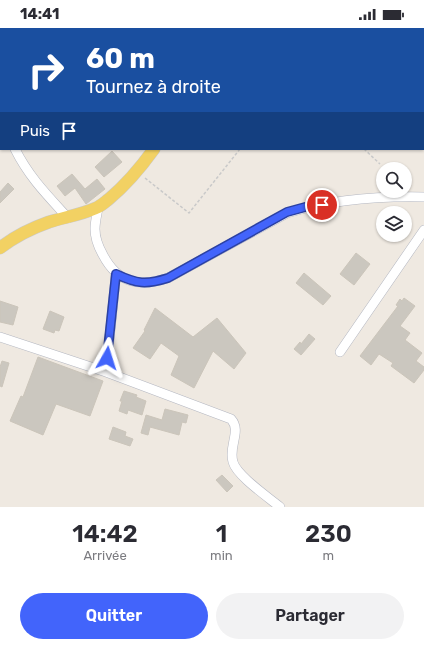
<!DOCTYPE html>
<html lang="fr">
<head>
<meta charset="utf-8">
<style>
	body { margin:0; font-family:Rubik,sans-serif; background:#f2f2f3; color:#2b2b33; height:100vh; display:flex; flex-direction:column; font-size:15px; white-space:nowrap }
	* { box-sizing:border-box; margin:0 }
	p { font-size:13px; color:#7c7c81 }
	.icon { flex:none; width:22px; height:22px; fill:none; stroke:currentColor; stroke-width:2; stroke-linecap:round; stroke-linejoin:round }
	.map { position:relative; height:479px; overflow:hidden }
	.panel { display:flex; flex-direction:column; background:#fff; flex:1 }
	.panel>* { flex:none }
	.hud { position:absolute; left:0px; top:0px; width:424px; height:122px; box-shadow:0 1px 3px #0004; background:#1a4fa0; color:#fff; overflow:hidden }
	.buttons { position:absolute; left:376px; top:134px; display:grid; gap:8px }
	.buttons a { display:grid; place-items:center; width:36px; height:36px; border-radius:50%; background:#fff; box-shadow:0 1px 3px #0004; font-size:20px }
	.pin { position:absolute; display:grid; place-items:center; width:34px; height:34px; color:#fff; margin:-17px; border:2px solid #fff; border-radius:50%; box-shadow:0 1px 4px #0007 }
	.me { position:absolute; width:44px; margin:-22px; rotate:6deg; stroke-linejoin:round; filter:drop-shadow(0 0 3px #0008) }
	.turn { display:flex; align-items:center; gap:14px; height:84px; padding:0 20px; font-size:18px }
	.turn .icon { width:52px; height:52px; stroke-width:2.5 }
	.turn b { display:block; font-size:28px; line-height:34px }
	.then { display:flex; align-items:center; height:38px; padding:0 20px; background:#0003; gap:8px; font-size:15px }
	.eta { display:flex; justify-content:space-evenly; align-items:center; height:68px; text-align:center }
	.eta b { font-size:24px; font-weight:600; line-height:28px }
	.button { display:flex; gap:8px; margin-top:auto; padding:8px 20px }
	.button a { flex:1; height:46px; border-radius:24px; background:#4264fb; color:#fff; font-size:16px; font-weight:600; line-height:46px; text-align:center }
	.button a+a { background:#f2f2f3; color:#2b2b33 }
	.status { display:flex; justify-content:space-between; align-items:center; height:28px; padding:0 20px; background:#fff; direction:ltr }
	.status svg { height:11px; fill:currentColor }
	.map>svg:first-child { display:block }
	.building { fill:#cbc7bf; stroke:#cbc5ba }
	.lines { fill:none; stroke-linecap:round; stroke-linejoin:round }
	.minor-casing { stroke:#b4b7c1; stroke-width:10 }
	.major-casing { stroke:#c9c9c9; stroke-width:13 }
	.path { stroke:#c9c9c9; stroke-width:1.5; stroke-dasharray:3 2; stroke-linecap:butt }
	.minor { stroke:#fff; stroke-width:9 }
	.major { stroke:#f2d163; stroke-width:12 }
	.route-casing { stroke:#2b41a3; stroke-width:10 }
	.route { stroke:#4264fb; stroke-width:7 }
</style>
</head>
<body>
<div class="status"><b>14:41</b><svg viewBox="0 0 49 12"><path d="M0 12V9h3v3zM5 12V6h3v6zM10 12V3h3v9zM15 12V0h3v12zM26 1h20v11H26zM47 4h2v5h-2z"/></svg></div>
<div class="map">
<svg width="424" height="479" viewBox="0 0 424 479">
	<rect width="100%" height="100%" fill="#efe9e1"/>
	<path class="building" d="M112,123L122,134L104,149L95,139Z
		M72,146L85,161L97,151L105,161L86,176L75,160L65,168L57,158Z
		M8,155L14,161L0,175V164Z
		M356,225L370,236L354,257L340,246Z
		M304,245L331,268L323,277L296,255Z
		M404,270L415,278L400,298L410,305L405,312L422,325L416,333L424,339V342L414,355L391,338L393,335L379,326L371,337L360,328L398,278L396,277L400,271L402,273Z
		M0,273L18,279L13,297L0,294Z
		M155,280L193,309L217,290L246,325L234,341L213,323L194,360L171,347L179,328L161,315L150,331L133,320L145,303L144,302Z
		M50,283L64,289L59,303L55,302L54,305L43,301Z
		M309,306L315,311L301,327L294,321L300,314L301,316Z
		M38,329L103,353L90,388L56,376L43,407L10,393L21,368L23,369Z
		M2,333L9,335L2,359L0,358V339Z
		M124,363L137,367L136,369L146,373L142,387L128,382L127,386L119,383L122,373H120Z
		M165,381L188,387L186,395L182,394L179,407L150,399L148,407L141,405L146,387L162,392Z
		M113,399L126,404L125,408L133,411L130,418L109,411Z
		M222,447L233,458L227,464L216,452Z"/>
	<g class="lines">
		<g class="minor-casing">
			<path id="minor" d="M0,101L1,102
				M15,121C29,149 47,167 68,190
				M98,180C97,186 95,194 95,201C95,210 99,220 103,227C118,256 140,259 168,250L287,185C331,172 379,168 424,169
				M0,309L106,344L231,391C242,403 228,418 233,434C237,448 268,469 280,479
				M340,324L424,202
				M106,344L116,246"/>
		</g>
		<g class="major-casing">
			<path id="major" d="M108,0L110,1
				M0,220C14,209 32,200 49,194C65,189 80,187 96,180C101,178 105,174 109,171C127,156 141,139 154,121"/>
		</g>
		<path class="path" d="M364,121L380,136
			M145,150L189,185L240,121"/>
		<use href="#minor" class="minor"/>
		<use href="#major" class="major"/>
	</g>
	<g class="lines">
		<g class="route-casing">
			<path id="route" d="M107,330L116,246C137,256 146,257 168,250L287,184L309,178L322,177"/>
		</g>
		<use href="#route" class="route"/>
	</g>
</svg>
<div class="buttons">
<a><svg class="icon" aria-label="search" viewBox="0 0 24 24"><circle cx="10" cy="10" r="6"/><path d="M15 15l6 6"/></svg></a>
<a><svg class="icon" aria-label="layers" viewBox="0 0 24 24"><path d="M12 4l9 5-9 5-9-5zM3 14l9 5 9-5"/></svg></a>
</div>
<div class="pin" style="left:322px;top:177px;background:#d93025"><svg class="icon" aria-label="arrive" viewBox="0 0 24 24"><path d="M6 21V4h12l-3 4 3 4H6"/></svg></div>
<svg class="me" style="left:107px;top:330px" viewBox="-20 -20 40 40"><path d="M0-17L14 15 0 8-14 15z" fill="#4264fb" stroke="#fff" stroke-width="4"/></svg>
<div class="hud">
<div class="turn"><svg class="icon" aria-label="right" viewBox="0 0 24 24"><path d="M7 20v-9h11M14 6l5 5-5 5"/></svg><div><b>60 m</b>Tournez à droite</div></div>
<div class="then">Puis<svg class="icon" aria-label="arrive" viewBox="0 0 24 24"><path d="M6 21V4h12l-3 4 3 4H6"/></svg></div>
</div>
</div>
<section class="panel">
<div class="eta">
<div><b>14:42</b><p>Arrivée</p></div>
<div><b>1</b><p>min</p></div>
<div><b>230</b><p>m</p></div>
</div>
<div class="button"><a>Quitter</a><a>Partager</a></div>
</section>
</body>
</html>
